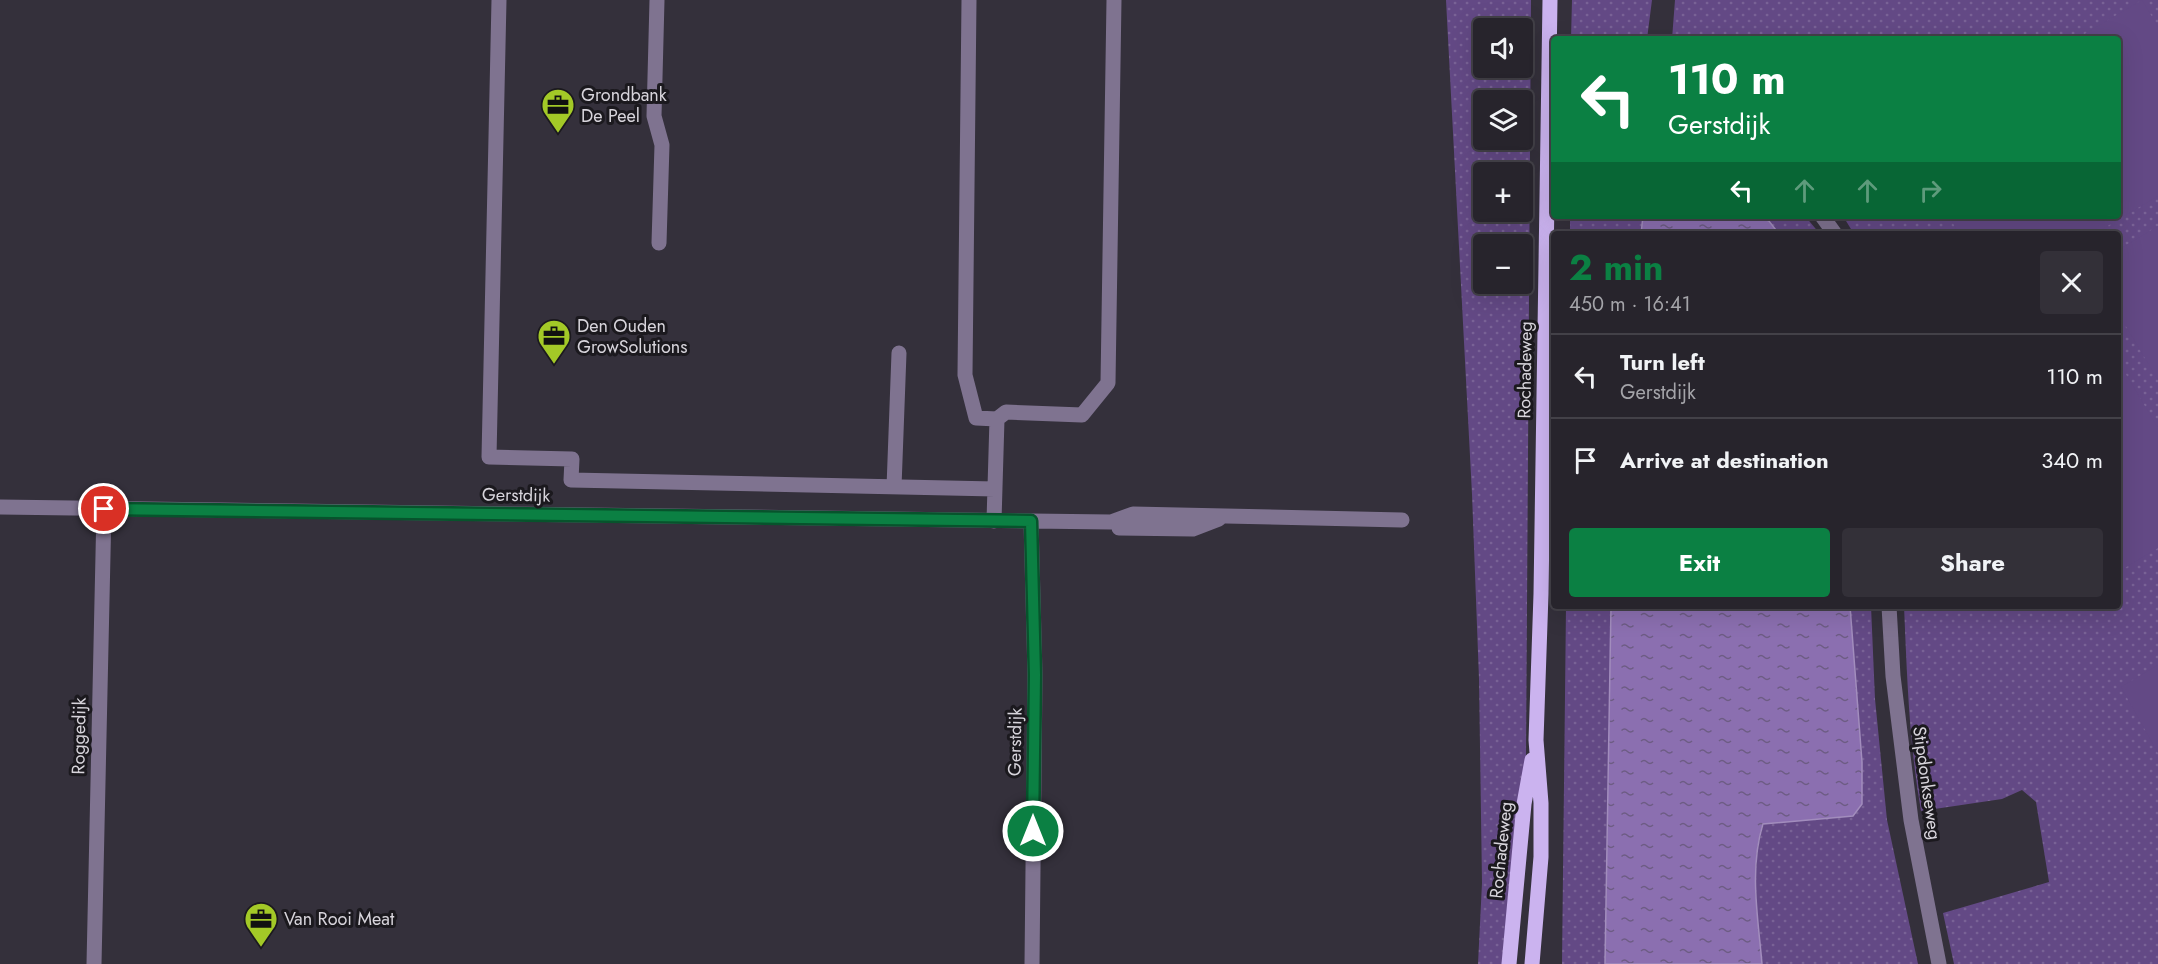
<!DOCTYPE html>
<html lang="en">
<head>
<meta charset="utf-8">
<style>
	body { margin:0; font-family:Jost,sans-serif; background:#333038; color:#f1f3f6; height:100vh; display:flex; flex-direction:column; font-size:22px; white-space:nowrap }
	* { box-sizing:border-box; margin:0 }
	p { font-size:20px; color:#a4a4a9 }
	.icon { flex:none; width:33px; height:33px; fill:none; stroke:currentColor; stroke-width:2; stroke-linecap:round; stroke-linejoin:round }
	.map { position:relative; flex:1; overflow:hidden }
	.panel { position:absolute; left:1551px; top:231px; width:570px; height:378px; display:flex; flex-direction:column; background:#27242c; border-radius:6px; box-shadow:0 6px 24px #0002,0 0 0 2px #434148 }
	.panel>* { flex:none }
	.top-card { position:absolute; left:1551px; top:36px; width:570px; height:183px; border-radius:6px; box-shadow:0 6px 24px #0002,0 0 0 2px #434148; background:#0b8043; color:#fff; overflow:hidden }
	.controls { position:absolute; left:1473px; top:18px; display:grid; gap:12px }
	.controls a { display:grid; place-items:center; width:60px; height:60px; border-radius:6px; background:#27242c; box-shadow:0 6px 24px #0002,0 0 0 2px #434148; font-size:30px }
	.pin { position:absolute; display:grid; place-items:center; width:51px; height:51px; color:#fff; margin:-26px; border:3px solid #fff; border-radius:50%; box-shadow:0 2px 6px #0007 }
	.me { position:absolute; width:66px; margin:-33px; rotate:0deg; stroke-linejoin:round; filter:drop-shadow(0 0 4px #0008) }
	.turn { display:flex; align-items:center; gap:21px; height:126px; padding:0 18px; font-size:27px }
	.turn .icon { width:78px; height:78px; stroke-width:2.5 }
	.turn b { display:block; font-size:42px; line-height:51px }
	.lanes { display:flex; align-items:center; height:57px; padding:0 18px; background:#0003; justify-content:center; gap:30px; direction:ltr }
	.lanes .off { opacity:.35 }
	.round { display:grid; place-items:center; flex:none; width:63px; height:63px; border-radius:6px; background:#333038 }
	.head { display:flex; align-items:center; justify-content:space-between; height:102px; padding:0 18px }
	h1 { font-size:36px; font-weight:700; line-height:45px; color:#0b8043 }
	.button { display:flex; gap:12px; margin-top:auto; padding:12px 18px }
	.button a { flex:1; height:69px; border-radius:6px; background:#0b8043; color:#fff; font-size:24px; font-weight:700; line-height:69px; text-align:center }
	.button a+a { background:#333038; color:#f1f3f6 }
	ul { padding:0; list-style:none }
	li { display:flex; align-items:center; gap:18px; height:84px; padding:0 18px; border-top:2px solid #434148 }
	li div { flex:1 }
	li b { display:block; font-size:22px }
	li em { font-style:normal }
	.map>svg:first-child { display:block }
	.grass { fill:url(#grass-dots); fill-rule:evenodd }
	.garden { fill:#634985 }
	.water { fill:url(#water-ripples); stroke:#a28dbd; stroke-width:1.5 }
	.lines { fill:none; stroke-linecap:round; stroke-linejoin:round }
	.minor { stroke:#7f7390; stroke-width:15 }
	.major { stroke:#cbb3ef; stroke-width:15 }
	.route-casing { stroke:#07532c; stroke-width:15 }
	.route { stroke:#0b8043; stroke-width:10 }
	.labels { text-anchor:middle; stroke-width:6; stroke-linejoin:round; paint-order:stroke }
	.poi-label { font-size:18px; fill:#d7d4db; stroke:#1b191e; text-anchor:start }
	.street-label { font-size:18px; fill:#d7d4db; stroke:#1b191e }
</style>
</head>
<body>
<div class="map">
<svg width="2158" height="964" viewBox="0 0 2158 964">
	<defs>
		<pattern id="grass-dots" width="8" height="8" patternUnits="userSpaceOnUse" patternTransform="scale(1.5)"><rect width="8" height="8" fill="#634985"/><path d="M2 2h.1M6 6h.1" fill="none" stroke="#796296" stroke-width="1.8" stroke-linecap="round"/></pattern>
		<pattern id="water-ripples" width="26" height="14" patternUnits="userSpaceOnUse" patternTransform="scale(1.5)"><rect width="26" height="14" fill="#8b6fb0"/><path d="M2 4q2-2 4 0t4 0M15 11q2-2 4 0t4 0" fill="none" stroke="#6d5c84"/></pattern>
	</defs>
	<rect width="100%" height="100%" fill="#34303b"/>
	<path class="grass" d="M1446,0H1531L1526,757L1502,964H1478L1482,883L1479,679L1472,494ZM1484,28H1522V68H1484ZM1484,100H1522V140H1484ZM1484,172H1522V212H1484ZM1484,244H1522V284H1484Z
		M1572,0H1652L1647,39H1571Z
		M1675,0H2158V964H1954L1943,913L2049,882L2036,802L2022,790L2002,799L1921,811C1909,743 1907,675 1904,606H2118V234H1854L1843,216H2118V39H1672Z
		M1570,216H1643L1641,234H1570Z
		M1757,216H1805L1820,234H1779L1769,221Z
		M1566,606H1611L1605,964H1562Z
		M1850,606H1871L1875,699L1887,820L1918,964H1762C1758,917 1749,869 1764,823L1853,816L1862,762Z"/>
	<path class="garden" d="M2142,0L2158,27V196L2094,234H1959L1949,216H2118V39H2076Z
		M2158,226V380L2118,313V250Z
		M2118,361L2158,428V548L2118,572Z
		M2158,665V753L2121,687Z"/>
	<path class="water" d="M1643,216H1757L1769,221L1779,234H1641Z
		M1611,606H1850L1862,762V804L1853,816L1763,824C1749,869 1758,917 1762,964H1605Z"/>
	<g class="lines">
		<path class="minor" d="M499,0L489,457L572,459L571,480L995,489
			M657,0L654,116L662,145L659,243
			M969,0L965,375L976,418L997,419L994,521
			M1822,216L1835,234
			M997,419L1006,412L1082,415L1108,383L1114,0
			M894,487L899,353
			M0,507L1031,521L1111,522L1133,514L1402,520
			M1031,521L1035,675L1032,964
			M1119,528L1193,529L1219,519
			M1889,606L1893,676L1911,820L1939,964
			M94,964L104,509"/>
		<path class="major" d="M1509,964L1524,804L1532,760
			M1532,964L1541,857V803L1536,740L1541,594L1550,0"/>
	</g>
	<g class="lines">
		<g class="route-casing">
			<path id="route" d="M104,509L1031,521L1035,675L1033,831"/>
		</g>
		<use href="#route" class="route"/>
	</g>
	<defs>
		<g id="office-pin" transform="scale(1.725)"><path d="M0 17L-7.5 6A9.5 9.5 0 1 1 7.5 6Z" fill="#a3c927" stroke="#1b191e"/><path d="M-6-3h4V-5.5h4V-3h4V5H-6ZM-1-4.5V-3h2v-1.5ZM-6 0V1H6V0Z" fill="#111"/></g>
	</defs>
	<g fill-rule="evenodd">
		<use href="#office-pin" x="558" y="105"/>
		<use href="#office-pin" x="554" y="336"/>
		<use href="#office-pin" x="261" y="919"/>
	</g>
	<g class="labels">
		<g class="poi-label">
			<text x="581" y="101">Grondbank<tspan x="581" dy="21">De Peel</tspan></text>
			<text x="577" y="332">Den Ouden<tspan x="577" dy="21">GrowSolutions</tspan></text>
			<text x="284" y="925">Van Rooi Meat</text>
		</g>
		<g class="street-label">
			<text transform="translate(1525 370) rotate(-89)" y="6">Rochadeweg</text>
			<text transform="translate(516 495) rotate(1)" y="6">Gerstdijk</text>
			<text transform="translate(79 736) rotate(-89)" y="6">Roggedijk</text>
			<text transform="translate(1015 742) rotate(-89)" y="6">Gerstdijk</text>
			<text transform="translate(1927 783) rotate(82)" y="6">Stipdonkseweg</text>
			<text transform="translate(1501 850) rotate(-84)" y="6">Rochadeweg</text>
		</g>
	</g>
</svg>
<div class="controls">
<a><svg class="icon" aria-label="sound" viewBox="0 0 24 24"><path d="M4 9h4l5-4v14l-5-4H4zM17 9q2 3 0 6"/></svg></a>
<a><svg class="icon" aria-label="layers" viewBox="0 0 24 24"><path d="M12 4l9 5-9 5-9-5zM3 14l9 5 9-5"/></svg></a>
<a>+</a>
<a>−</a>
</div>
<div class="pin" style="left:104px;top:509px;background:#d93025"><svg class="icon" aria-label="arrive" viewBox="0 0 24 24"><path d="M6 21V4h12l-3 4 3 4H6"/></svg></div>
<svg class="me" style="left:1033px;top:831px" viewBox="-20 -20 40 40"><circle r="17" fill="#0b8043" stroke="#fff" stroke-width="3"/><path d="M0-11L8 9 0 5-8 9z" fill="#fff"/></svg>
<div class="top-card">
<div class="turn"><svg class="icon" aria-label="left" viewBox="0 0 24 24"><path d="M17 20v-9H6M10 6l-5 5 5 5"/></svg><div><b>110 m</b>Gerstdijk</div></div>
<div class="lanes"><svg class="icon" aria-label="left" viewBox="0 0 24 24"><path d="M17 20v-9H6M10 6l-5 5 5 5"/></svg><svg class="icon off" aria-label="ahead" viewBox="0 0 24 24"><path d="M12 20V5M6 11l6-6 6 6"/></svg><svg class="icon off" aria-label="ahead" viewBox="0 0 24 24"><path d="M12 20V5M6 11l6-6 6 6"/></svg><svg class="icon off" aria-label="right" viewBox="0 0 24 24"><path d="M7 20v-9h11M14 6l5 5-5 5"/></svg></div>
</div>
<section class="panel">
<div class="head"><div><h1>2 min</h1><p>450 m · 16:41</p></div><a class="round"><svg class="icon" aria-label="close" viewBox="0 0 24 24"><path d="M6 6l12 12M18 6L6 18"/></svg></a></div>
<ul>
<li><svg class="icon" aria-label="left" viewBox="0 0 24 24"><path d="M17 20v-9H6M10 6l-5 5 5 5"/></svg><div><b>Turn left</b><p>Gerstdijk</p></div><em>110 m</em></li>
<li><svg class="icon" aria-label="arrive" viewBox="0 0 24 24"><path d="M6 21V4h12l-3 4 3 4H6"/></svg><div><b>Arrive at destination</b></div><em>340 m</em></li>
</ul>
<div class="button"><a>Exit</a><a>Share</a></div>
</section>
</div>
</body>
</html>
